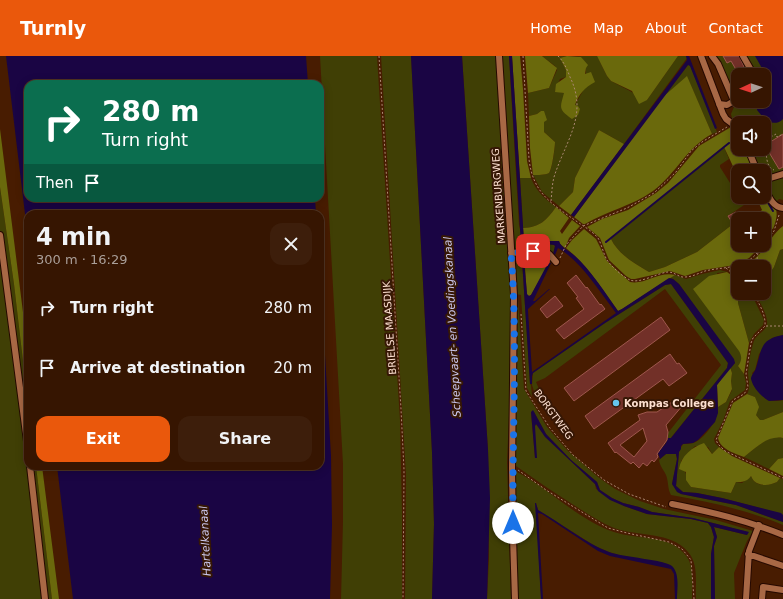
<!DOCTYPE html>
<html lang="en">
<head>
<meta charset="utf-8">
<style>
	body { margin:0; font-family:"DejaVu Sans",sans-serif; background:#3d1e0b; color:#f1f3f6; height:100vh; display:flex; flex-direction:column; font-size:15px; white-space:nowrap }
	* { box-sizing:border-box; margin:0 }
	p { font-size:13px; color:#aa9f99 }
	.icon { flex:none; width:22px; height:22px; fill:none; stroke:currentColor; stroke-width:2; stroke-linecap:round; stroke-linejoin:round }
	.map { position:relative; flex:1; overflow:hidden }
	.side { position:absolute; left:24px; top:154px; width:300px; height:260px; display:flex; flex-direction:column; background:#361501; border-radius:12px; box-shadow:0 2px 10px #0003,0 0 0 1px #503423 }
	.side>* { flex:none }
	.top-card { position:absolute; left:24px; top:24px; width:300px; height:122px; border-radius:12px; box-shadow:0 2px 10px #0003,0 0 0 1px #503423; background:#0b6e4f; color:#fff; overflow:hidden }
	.needle { width:26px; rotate:267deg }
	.buttons { position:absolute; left:731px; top:12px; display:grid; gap:8px }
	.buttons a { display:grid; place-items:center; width:40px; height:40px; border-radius:8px; background:#361501; box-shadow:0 2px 10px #0003,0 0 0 1px #503423; font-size:20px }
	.pin { position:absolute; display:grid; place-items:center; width:34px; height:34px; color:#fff; margin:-17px; border-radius:8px; box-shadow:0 2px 6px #0006 }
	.me { position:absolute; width:44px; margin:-22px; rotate:0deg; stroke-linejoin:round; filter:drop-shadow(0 0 3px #0008) }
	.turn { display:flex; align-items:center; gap:14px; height:84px; padding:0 12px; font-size:18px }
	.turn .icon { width:52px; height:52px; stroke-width:2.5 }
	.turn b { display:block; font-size:28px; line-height:34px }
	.then { display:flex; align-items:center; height:38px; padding:0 12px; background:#0003; gap:8px; font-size:15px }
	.round { display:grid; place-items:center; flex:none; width:42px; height:42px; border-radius:12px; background:#3d1e0b }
	.summary { display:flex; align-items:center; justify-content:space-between; height:68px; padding:0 12px }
	h1 { font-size:24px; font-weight:600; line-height:30px }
	.cta { display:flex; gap:8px; margin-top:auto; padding:8px 12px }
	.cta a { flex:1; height:46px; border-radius:12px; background:#ea580c; color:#fff; font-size:16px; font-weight:600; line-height:46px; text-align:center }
	.cta a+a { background:#3d1e0b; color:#f1f3f6 }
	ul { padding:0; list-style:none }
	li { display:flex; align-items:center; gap:12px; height:60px; padding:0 12px }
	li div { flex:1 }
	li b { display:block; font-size:15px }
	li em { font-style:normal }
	header { display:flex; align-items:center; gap:24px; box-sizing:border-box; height:56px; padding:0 20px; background:#ea580c; color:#fff }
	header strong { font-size:19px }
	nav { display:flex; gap:22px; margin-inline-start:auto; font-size:14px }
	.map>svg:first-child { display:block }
	.green { fill:#403f05; fill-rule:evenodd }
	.forest { fill:#6a690c }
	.water { fill:#1a0544 }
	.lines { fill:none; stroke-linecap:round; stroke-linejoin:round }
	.stream { stroke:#1a0544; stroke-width:2 }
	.building { fill:#723028; stroke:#9e574d; fill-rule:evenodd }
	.minor-casing { stroke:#260900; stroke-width:8 }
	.path { stroke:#ab8772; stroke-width:1; stroke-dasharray:2 2; stroke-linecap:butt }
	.minor { stroke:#a86845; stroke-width:6 }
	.route { stroke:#1a73e8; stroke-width:7; stroke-dasharray:0 12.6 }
	.poi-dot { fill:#65c5ee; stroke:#361705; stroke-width:1.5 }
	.labels { text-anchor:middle; stroke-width:4; stroke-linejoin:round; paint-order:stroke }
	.street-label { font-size:10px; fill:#fde0d1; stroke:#361705 }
	.poi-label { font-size:10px; font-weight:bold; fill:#fde0d1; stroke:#361705; text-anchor:start }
	.water-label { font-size:11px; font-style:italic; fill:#cbc8ef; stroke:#361705 }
</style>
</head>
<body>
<header>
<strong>Turnly</strong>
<nav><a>Home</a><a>Map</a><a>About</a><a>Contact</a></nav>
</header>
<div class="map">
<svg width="783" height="543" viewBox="0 0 783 543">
	<rect width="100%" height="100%" fill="#481c01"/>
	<path class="green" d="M320,0H377L400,364L402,457V543H341L343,465V408Z
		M381,0H411L432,396L434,468L432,543H405L406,419Z
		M462,0H496L513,269L507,406L511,543H487L489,502L488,394Z
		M501,0H509L519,169L524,188L545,187L554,189L555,190L553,200L513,193Z
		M542,0H567L560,2L566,14V21L560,23L555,35L564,37L575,49L585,31L586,12L581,1L577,0H597L607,20L611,25L647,44L678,0H686L687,2L624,88L599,74L575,122L573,136L559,150L542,136L533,119C538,119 545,119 549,117C552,114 555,92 555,86L544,76V66L541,55L537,58L529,60L528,37L549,32L557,14L555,10Z
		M715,0H783V144L779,143L775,147L764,124V115H760L751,93H764V67H738V69L732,62L731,58L734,51ZM738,19H764V45H738Z
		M688,9H690L717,76L712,78L687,21L664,40Z
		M724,91L729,103L720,109V111L744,149L728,160L733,168L697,196L665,211L649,216C635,208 618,198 611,183Z
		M520,122H531C536,135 545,143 556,151C546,165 540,171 523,172Z
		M0,131L14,228L28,348V410H36L52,543H0Z
		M783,193V279L772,282L759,298L755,314L752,317C761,335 760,349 783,344V356L763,364H760L756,359L755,341L747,338C751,331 748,323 748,316C749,306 750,297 753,288C755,278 766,276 767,268C768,260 761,248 757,241L764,237V217H769L774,211L780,194Z
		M524,198V203L522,204L530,328L531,329L532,341L527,332L521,239L516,238L514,201L515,199Z
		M720,214L727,216L717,217L741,298V306L738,310L744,318L746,327L745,334L730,345L723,365L714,383L715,387L719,391L712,398L708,391L695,390L681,405L691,431L731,437L736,426L742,427L751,420C752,422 753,424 754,425C760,431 771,429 777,426L780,422L783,423V459L764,453L722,442L697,437L683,436L676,430L679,395L683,388C686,388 690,388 693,387C705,383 719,362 718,351L726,346L732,334L731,325L732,317L730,311L735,307L679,228L673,223L669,222L675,219L686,223L702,218Z
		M671,228L728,307L727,312L670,383L668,382V377L721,309L665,233L545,322L536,326L539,333L534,335L532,329L533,317L605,267L665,229Z
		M739,237H751L764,264L763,269L754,278L749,287L738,247Z
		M516,243H518L524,333L547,371L568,395L598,421L615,433L640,445L664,453L716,464L753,475L747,485L734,517L735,543H715L714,490L717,481L714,471L747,479L748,476L693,462L652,456L639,451L623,447L612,442L600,434L597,426L571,404L546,378L534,356H531L535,402V370L536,368L546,381L595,428L596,433L624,450L647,458L691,463L708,467L711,471L714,481L711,498V543H696C695,528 699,508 688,496C671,475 638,481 614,472C602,467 591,460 580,453C558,439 537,425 516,410L514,408L517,311Z
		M776,381L783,382V402L778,403L769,413L744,401C754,393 763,383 776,381Z
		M666,398H676L677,403L672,428L681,438L736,449L783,466V469C747,454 710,446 671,439C667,431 669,427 666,419C664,414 660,411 659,404Z
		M515,415C549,432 578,464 614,476C637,484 672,478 687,501C694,510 692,532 692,543H677L676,517L664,507L622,500L609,496L595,490L538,454L536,447L541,543H517L515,505Z"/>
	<path class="forest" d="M512,0H520L523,33L527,105L531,122H520Z
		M525,0H542L557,12L549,32L528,37Z
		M567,0L581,1L588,9L586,12L585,18L591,16L595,26C584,32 579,38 575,49L578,50L580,53L578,59L572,63C558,53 560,52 564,37L555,36L556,28L566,21V14L560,2Z
		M597,0H678L647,44L639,48L632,35L611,25L607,20Z
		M687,20L712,78C687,91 676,118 653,135C632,150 607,155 585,168H583L574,161L664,40Z
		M541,55H544L547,64L544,66V76L555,86C555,91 552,114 549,117C545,119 538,119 533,119L530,92L529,60L537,58Z
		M731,71L738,74V93H747L756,115H738V121L724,91L611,183C618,198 635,208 649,216L665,211L697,196L733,168L738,171V189H762L749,202L735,209L703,214L685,220L670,215L635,223H631L626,220L609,204L600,182L587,171L602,163L628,154L656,137L668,127L699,90Z
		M0,73L28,296V348L14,228L0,131Z
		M599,74L624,88L571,159L559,150L573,136L575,122Z
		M764,133C775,150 781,153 773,173L764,171V163H757L755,160L762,154L756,141H764Z
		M556,151L569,162L560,175L562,178L572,164L580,170L569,182L565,192L560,188L559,185H524L523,172C540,171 546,165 556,151Z
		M783,170V193L780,194L774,211L769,218L764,217V211H738V219L729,213C738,211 746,209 753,204C765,195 771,179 783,170Z
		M584,173L596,183L607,205L630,226C645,229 659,215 675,219L622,253L618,255C602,233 587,209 566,192L572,184Z
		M543,197L551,204L531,239L529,240L527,239L524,198Z
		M727,216L738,224V247L749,287L744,318L738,310C742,305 742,300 739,295L693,233L709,220Z
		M730,311L732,317L731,325L732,333L726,346L718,351L717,329Z
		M747,338L755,341L759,351L756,359L760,364H763L783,356V382C767,379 756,392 744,401C734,397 720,393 718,382L733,347Z
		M704,387L712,398L719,391L732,400L780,422L777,426C771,429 761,431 754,425C753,424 752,422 751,420C747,426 742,426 736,426L731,437L691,431L686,424V416L679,413C681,400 692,391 704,387Z
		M783,402V420L769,413L778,403Z
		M36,410H42L59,543H52Z"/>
	<path class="water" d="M6,0H306L308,28H28V142H315L316,158H28V183Z
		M411,0H462L488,394L490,442L487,543H432L434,468L432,396Z
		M509,0H512L524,185H559C561,192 570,195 575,200C590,213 606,238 618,255L622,253L669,222L673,223L679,228L734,303L735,307L717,329L718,357L715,366L698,384L693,387L683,388L681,390V393L679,396L676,430L683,436L697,437L722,442L781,457L783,459V466L736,449L681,438L677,436L672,428L677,403L676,398H666L660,403L658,397L666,387L668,382H671L727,312L728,307L671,228L665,229L605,267L533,317L532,320V328H530L522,203L524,204L527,238L529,240L531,239L548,207H551L533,245H535L549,233H550L528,253V255L532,316L616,257C600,236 580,204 558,192L555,199L553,198L555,190L554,189L538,187L521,189Z
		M686,0H689L717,72L715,73L690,10L688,9L574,161L571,159L687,4Z
		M755,0H783V63C779,68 773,67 767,66L757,54V52L759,45H764V31L767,21Z
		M320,215L331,400L332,469L330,543H73L57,410H320Z
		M783,279V344L769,345C762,341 753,332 751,323C751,319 755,316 756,312C762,293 760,283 783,279Z
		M533,354L546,378L571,404L597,426L600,434L612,442L623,447L639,451L652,456L693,462L749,476L747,479L714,471L717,481L714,490L715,543H711V498L714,481L711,471L708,467L691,463L647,458L624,450L610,444L598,435L595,428L545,381L536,368L535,370L537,402H535L531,356Z
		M535,447H536L538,454C561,467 585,487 609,496C622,501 666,504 672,510C680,518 677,533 677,543H675L674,518L671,513L610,500L598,495L542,458L538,457L543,543H541Z"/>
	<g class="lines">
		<path class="stream" d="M738,80V81
			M764,140L773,155
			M606,186L729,87"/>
	</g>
	<path class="building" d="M723,0H739L745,13L738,17L731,5L727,7Z
		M783,78V111L779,113L767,93L769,92L767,88Z
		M736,156L740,163H738V176L728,160Z
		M576,219L586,232L587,231L600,249L601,248L605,253L564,283L556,274L584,253L576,242L578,241L567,227Z
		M555,240L563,250L547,262L540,253Z
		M661,261L670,274L574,345L564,332Z
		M670,298L677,308L679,307L687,317L669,330L663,323L594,373L585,360Z
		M678,342L682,344L683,349L666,369L668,376L667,384L657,398L658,401L654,406L652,404L647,410L643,407L639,412L633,406L631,408L616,396L615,397L608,387L640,364L638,359L647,356H657ZM643,372L647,385L634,401L620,389Z"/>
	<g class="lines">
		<g class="minor-casing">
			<path id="minor" d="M499,0L514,239L512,412L513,481L515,543
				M701,0L723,58L726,63L738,72
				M712,0L718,8L734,45
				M743,0L751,14L749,19
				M719,48L727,49L734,45L738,38
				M748,93L757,115
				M764,124L783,118
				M764,130C768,139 772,151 783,152
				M0,179L28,393
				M511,197L542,195L549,198L556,206
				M30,410L45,543
				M672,448C711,456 746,464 783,479
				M748,498L783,510
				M746,543L749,495L759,469
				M762,543L763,531L783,534"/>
		</g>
		<path class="path" d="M379,0L401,353L404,414L403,543
			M523,0L529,103C533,138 552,148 579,167C585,171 593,176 598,182C602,189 603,197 607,204C612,211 623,221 630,224C640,228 657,217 668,216C675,216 679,222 685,221C692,221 699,217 705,215C721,211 738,213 752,202C756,199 760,193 764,189
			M764,85L776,78L777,81L783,78
			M764,88C768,96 764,110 774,114
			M551,145C552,136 552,126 555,118C567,83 588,58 570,21C567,13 564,6 558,0
			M764,189L774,175L779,159
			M560,202L566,189L583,170L627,152L654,137L676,116L691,95L702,86L727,71
			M756,211L758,196
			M726,212L738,222
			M753,237C759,247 766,259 765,270L753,282L751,287L746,318L748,331L746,335L744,338L733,344L716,384L718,388L725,395L783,422
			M521,258L526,335L550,372L573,399L604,424L629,438L666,451
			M766,270H783
			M518,414L546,434L608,472L627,477L669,486L682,493L691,504L694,543"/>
		<use href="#minor" class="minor"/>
	</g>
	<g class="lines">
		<path class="route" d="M513,467C512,377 518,287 511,197L533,195"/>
	</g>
	<circle class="poi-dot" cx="616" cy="347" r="4"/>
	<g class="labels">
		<g class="street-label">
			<text transform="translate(498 140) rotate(-94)" y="4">MARKENBURGWEG</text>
			<text transform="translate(389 272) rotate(-94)" y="4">BRIELSE MAASDIJK</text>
			<text transform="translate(554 358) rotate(54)" y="4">BORGTWEG</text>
		</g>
		<g class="poi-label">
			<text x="624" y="351">Kompas College</text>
		</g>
		<g class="water-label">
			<text transform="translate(452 271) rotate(-93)" y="4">Scheepvaart- en Voedingskanaal</text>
			<text transform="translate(205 485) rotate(-93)" y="4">Hartelkanaal</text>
		</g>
	</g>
</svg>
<div class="buttons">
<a><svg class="needle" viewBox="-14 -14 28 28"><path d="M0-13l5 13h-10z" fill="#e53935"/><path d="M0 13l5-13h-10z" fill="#aa9f99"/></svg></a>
<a><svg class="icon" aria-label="sound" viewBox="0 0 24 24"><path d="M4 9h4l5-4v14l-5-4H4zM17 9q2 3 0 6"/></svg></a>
<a><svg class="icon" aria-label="search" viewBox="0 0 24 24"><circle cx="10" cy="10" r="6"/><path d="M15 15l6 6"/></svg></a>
<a>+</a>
<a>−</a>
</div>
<div class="pin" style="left:533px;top:195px;background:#d93025"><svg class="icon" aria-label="arrive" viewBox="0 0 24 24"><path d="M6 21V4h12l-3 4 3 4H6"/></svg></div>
<svg class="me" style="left:513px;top:467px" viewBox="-20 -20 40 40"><circle r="19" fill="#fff"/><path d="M0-13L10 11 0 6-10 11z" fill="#1a73e8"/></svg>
<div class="top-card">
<div class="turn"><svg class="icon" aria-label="right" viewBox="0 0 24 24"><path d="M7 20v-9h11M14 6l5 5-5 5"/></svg><div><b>280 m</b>Turn right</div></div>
<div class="then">Then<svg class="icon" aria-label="arrive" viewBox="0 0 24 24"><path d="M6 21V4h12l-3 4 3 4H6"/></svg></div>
</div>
<section class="side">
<div class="summary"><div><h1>4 min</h1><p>300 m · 16:29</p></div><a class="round"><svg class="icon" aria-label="close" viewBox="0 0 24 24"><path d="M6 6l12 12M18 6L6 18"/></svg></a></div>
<ul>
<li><svg class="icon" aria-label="right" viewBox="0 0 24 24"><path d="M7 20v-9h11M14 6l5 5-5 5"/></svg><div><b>Turn right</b></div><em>280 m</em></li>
<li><svg class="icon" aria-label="arrive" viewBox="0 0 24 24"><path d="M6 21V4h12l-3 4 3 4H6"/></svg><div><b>Arrive at destination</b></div><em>20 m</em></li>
</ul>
<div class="cta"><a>Exit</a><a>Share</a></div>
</section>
</div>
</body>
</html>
